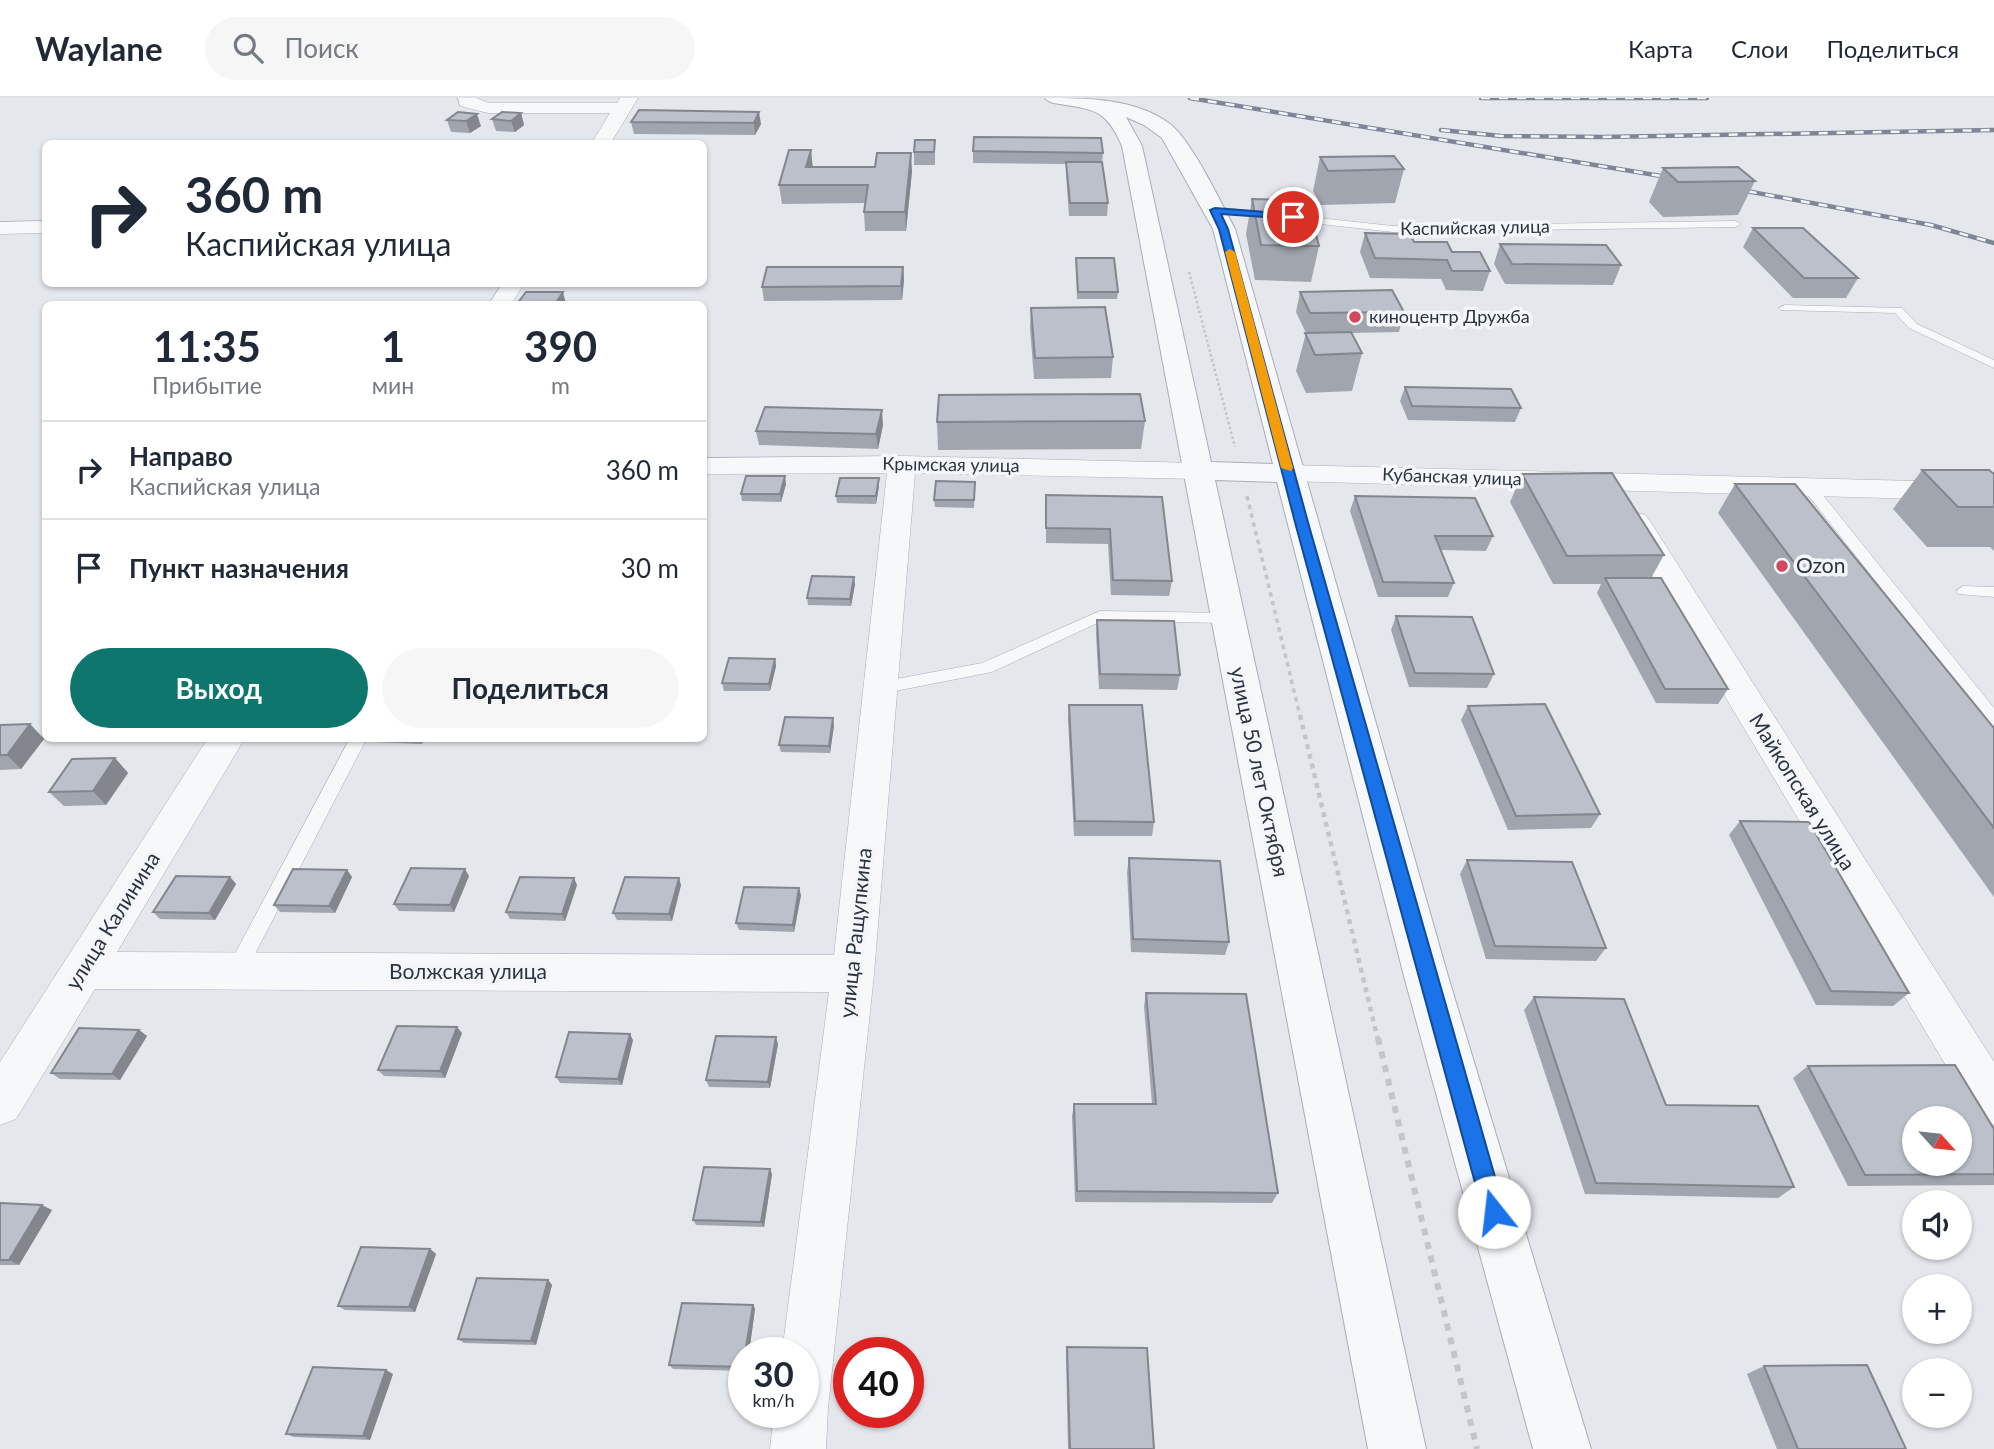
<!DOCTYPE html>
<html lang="ru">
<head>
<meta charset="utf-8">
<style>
	body { margin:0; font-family:Lato,sans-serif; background:#f6f6f7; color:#1f2937; height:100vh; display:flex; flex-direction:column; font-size:26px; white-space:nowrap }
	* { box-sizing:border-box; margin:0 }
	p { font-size:23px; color:#747a83 }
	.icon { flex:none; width:38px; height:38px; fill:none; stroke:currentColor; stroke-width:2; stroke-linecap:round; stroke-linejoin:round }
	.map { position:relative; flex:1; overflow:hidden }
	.sheet { position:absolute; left:42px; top:203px; width:665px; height:441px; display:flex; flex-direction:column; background:#fff; border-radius:10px; box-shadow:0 2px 5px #0004 }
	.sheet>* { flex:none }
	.banner { position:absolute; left:42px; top:42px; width:665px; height:147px; border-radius:10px; box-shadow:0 2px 5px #0004; background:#fff; color:#1f2937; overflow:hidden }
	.needle { width:46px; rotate:117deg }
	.buttons { position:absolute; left:1902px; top:1008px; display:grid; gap:14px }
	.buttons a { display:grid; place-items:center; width:70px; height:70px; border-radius:50%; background:#fff; box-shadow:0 2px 5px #0004; font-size:35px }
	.speed { position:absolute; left:728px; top:1239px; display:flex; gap:14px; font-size:35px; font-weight:700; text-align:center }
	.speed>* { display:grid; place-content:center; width:91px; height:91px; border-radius:50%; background:#fff; box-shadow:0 2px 5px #0004; line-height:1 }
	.speed small { font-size:18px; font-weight:400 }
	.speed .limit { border:10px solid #d22; background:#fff; color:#111 }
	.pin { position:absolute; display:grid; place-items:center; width:60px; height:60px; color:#fff; margin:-30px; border:4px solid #fff; border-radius:50%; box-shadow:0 2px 7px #0007 }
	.me { position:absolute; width:77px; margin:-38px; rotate:344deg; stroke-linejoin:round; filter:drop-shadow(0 0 5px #0008) }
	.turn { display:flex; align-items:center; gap:24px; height:147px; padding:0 28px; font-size:32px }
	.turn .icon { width:91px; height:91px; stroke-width:2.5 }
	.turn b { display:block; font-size:49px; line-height:60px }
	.eta { display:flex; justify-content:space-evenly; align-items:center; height:119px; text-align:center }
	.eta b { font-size:42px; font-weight:700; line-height:49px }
	.primary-button { display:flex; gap:14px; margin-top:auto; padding:14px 28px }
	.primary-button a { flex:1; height:80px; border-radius:42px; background:#0f766e; color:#fff; font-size:28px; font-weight:700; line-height:80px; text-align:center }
	.primary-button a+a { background:#f6f6f7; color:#1f2937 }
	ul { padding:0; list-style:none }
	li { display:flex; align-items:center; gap:21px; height:98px; padding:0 28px; border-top:2px solid #e0e1e3 }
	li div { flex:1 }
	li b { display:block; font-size:26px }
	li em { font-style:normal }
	header { display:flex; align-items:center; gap:42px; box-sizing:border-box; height:98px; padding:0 35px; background:#fff; border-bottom:2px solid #e0e1e3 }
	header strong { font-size:33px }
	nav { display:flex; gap:38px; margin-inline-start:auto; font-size:24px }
	.search { width:490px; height:63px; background:#f6f6f7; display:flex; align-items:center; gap:18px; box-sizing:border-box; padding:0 24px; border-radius:38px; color:#747a83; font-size:26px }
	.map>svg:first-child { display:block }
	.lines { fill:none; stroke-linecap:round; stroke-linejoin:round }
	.service-casing { stroke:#a9aeb7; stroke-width:1 }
	.minor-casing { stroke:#a9aeb7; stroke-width:1 }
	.tertiary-casing { stroke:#a9aeb7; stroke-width:2 }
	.path-far3 { stroke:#c2c5cb; stroke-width:2.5; stroke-dasharray:2.5 2.5; stroke-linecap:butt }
	.path-far2 { stroke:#c2c5cb; stroke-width:3.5; stroke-dasharray:4.5 4.5; stroke-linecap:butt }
	.path-far1 { stroke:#c2c5cb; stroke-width:4.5; stroke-dasharray:5 5; stroke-linecap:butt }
	.path { stroke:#c2c5cb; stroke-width:6; stroke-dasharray:7 7; stroke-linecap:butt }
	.service { fill:#f7f8fa; fill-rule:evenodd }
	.minor { fill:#f7f8fa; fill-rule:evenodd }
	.tertiary { fill:#f7f8fa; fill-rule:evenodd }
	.rail-casing { stroke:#7d8696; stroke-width:4.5 }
	.rail { stroke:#f4f6f9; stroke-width:2.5; stroke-dasharray:9; stroke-linecap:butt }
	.wall { fill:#a1a5ae }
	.shaded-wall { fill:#83868d }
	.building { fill:#bbc0ca; stroke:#83868d; stroke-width:2; fill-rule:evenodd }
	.route { fill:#1a73e8; stroke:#114b97; stroke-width:2 }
	.slow { fill:#f59e0b }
	.poi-dot { fill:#d1495b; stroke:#f4f6f9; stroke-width:2.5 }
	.labels { text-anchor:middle; stroke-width:7; stroke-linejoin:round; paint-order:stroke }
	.far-street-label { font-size:18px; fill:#2b3445; stroke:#f4f6f9 }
	.far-poi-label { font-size:18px; fill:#2b3445; stroke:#f4f6f9; text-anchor:start }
	.poi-label { font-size:21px; fill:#2b3445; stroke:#f4f6f9; text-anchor:start }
	.street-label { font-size:21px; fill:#2b3445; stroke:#f4f6f9 }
</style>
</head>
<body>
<header>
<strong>Waylane</strong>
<div class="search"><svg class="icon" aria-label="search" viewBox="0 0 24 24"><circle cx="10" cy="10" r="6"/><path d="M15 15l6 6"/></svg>Поиск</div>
<nav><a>Карта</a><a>Слои</a><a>Поделиться</a></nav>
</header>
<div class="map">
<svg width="1994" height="1351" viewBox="0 0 1994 1351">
	<rect width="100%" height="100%" fill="#e4e7ec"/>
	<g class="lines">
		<g class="service-casing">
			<path id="service" d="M1215,109L1393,128L1736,123L1741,126L1736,129L1393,134L1212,114L1210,112Z
				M1785,207L1902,210L1917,226L1994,262V270L1909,230L1895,215L1781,212L1779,210Z
				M1809,385L1814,386L1994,610V628L1988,626L1804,392V386Z
				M1963,488L1994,489V499L1958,496L1956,493Z
				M1100,513L1227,515L1235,520L1227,525L1102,523L992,574L880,596L872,590L880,584L982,565Z
				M350,640H367L243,879L236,882L229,879L226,873L229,867Z"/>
		</g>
		<g class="minor-casing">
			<path id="minor" d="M458,0H476L489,5H617L620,0H638L610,46H591L610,15H488L460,8Z
				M46,123V135L0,136V124Z
				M502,186H524L511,206H489Z
				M902,358L1199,365L1209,367L1213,373L1209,379L1199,381L915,375L874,876L828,1310L826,1351H770L774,1314H803V1255H782L829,894L95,891L16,1021L0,1027V964L208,640H245L117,854L834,857L887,375L704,376V360Z
				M1288,367L1994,385V403L1288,383L1278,381L1274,375L1278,369Z
				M1635,414L1645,417L1650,423L1994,964V1027L1978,1021L1620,423L1625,417Z"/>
		</g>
		<g class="tertiary-casing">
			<path id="tertiary" d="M1045,0C1085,0 1136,0 1170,26C1192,43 1221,105 1235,131L1448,878L1591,1351H1533L1404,878L1277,384L1215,382L1426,1351H1368L1122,48C1106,12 1096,12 1060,6C1053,5 1050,5 1045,0ZM1126,19L1144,27L1162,40L1213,131L1273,366L1211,364L1142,48Z"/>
		</g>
		<path class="path-far3" d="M1189,174L1235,349"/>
		<path class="path-far2" d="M1247,398L1300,618"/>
		<path class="path-far1" d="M1300,617L1378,942"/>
		<path class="path" d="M1378,940L1477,1351"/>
		<use href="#service" class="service"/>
		<use href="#minor" class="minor"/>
		<use href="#tertiary" class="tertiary"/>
		<g class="rail-casing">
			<path id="rail" d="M1190,0L1679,81
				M1481,0H1707
				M1441,32L1501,38L1604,39L1994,32
				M1730,90L1931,127L1994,145"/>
		</g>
		<use href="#rail" class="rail"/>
	</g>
	<path class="wall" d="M458,14L481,28L470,35L451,34L447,22Z
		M521,15L524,27L515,34L496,33L492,21Z
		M631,24L761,26L755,37L634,36Z
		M935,42V67H914V54Z
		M973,53L1103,55L1102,65L1108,105L1107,118H1069L1066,76V66L973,65Z
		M1320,59L1404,71L1395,105L1321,107L1313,93Z
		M813,69H875L912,73L906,133H865L864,114L865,105L782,106L779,87Z
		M1663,70L1755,83L1738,117L1663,119L1649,104Z
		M1252,101L1309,118L1306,129L1319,148L1311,184L1255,182L1246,136Z
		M1753,130L1858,180L1846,200H1793L1743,149Z
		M1365,135L1414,144L1490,173L1483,193L1446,192L1441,181L1370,180L1360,154Z
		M1500,146L1621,167L1613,187L1505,186L1494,166Z
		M1076,160L1118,194L1117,201H1077Z
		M903,169L904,182L902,202L764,203L762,189Z
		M1300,194L1404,214L1399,234L1351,235L1362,255L1352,293L1306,295L1296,273L1306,235L1296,214Z
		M1031,210L1113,259L1111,280L1034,281L1030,230Z
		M1405,289L1521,310L1515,324L1408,322L1400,303Z
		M1145,323L1141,351L938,352L937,324Z
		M883,327L878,351L759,347L756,333Z
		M1922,372L1994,376V453L1990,449H1927L1893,411Z
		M1522,376L1664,457L1651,480L1728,591L1718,606L1656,605L1597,495L1601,486H1553L1510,404Z
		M975,384L974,410L935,409L934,402Z
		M786,386L781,404L742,403L741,396Z
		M1735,386L1994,630V799L1718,415Z
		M879,388L876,406L837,405L836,398Z
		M1046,397L1162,399L1172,483L1169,498L1111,497L1108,446L1046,445Z
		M1355,398L1493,438L1486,453L1441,452L1454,485L1448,499H1378L1350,413Z
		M855,486L851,508L808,507L807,500Z
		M1396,518L1494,576L1487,590L1409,589L1391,532Z
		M1097,522L1180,577L1177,592L1099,591L1096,536Z
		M775,561L776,568L770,593H724L722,585Z
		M1069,607L1154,724L1152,738H1074L1068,622Z
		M1468,608L1600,716L1591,730L1508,732L1461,622Z
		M30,626L44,641L21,671L0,672V627Z
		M834,627L830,655L781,654L779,647Z
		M274,640H322V642Z
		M371,640H425L422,646L374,644Z
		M115,660L128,675L106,707L64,708L49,694Z
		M1740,723L1909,895L1893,908L1816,907L1729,737Z
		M1129,760L1229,844L1225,857L1131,854L1127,774Z
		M1467,762L1606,850L1596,863L1486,861L1460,776Z
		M347,772L352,779L335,815L280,814L274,807Z
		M469,778L454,814L399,813L394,806Z
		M230,779L236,786L215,822L160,821L153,814Z
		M577,787L565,823L510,821L506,814Z
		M681,787L672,823L617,822L613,815Z
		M801,797L794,834L739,832L736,825Z
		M1146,895L1278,1095L1272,1105L1075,1104L1072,1018L1074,1006H1152L1144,908Z
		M1534,899L1666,1007L1794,1089L1778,1100L1585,1096L1524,912Z
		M139,932L147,938L120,982L60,981L51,975Z
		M462,935L445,980L384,978L378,972Z
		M633,942L622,987L560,985L556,979Z
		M778,946L770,990L709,989L706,982Z
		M1808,968L1994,1031V1087L1848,1088L1793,980Z
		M772,1076L764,1129L696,1127L693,1122Z
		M0,1105L52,1112L19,1167H0Z
		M430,1151L436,1156L415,1214L345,1212L338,1208Z
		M548,1182L552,1187L536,1247L464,1245L458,1241Z
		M753,1207L755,1211L749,1255H744V1273L673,1271L669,1267Z
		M1067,1249L1154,1351H1068L1066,1258Z
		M1764,1268L1906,1351H1777L1747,1276Z
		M393,1276L370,1342L294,1339L286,1336Z"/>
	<path class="shaded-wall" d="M759,14L761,26L755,37L754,25Z
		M521,15L524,27L515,34L511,23Z
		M477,16L481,28L470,35L466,23Z
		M811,52L813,71L808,88L806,69Z
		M911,55L912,73L906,133L905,114Z
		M903,169L904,182L902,202L901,188Z
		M563,194L566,206H555Z
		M882,312L883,327L878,351L876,336Z
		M785,378L786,386L781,404L780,396Z
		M879,380V388L876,406V398Z
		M854,479L855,486L851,508L850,501Z
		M775,561L776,568L770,593L769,586Z
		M833,620L834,627L830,655L829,648Z
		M30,626L44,641L21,671L7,657Z
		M115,660L128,675L106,707L93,693Z
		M465,771L469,778L454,814L450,807Z
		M347,772L352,779L335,815L329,808Z
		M230,779L236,786L215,822L209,815Z
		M574,780L577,787L565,823L562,816Z
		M679,780L681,787L672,823L669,816Z
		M799,790L801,797L794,834L793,827Z
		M457,929L462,935L445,980L440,973Z
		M139,932L147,938L120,982L112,976Z
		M630,936L633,942L622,987L618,981Z
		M776,939L778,946L770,990L768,984Z
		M770,1071L772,1076L764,1129L761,1124Z
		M42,1107L52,1112L19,1167L9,1162Z
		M430,1151L436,1156L415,1214L409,1209Z
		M548,1182L552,1187L536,1247L531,1243Z
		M753,1207L755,1211L749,1255H745Z
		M386,1272L393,1276L370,1342L363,1338Z"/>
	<path class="building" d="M639,12L759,14L754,25L631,24Z
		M458,14L477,16L466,23L447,22Z
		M502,14L521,15L511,23L492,21Z
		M974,39L1101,40L1103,55L973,53Z
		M915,42H935L934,54H914Z
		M555,44L554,46H532L533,45Z
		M621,44H654L652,46H619Z
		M789,52H811L806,69H875L877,55H911L905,114H864L868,87H779Z
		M1394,58L1404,71L1328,73L1320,59Z
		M1066,64H1102L1108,105H1070Z
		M1738,69L1755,83L1678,84L1663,70Z
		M1252,101L1304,102L1309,118L1291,117L1294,128L1314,129L1319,148L1261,147Z
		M1753,130H1803L1858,180H1804Z
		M1365,135L1410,136L1414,144H1447L1452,154H1480L1490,173H1452L1447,162L1375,160Z
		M1500,146L1606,147L1621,167L1512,166Z
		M1076,160H1114L1118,194H1078Z
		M767,169H903L901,188L762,189Z
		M1392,192L1404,214L1310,215L1300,194Z
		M526,194H563L555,206H517Z
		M1105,209L1113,259L1035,260L1031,210Z
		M1351,234L1362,255L1315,257L1305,235Z
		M1405,289L1511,291L1521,310L1412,308Z
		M1140,296L1145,323L937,324L939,297Z
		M765,309L882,312L876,336L756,333Z
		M1922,372H1989L1994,376V409H1958Z
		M1612,375L1664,457L1567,458L1522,376Z
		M746,378H785L780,396H741Z
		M840,380H879L876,398H836Z
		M936,383L975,384L974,402H934Z
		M1735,386H1795L1994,630V730Z
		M1046,397L1162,399L1172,483L1113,482L1110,431L1046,430Z
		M1355,398L1475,400L1493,438H1435L1454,485L1383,484Z
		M812,478L854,479L850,501L807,500Z
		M1605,480H1661L1728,591H1665Z
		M1396,518L1472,519L1494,576L1415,575Z
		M1097,522L1174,523L1180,577L1100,576Z
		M729,560L775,561L769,586L722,585Z
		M1545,606L1600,716L1516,718L1468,608Z
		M1069,607H1142L1154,724L1075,723Z
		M785,619L833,620L829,648L779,647Z
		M30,626L7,657H0V627Z
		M115,660L93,693L49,694L72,661Z
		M1740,723L1809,724L1909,895L1831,893Z
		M1129,760L1220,763L1229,844L1133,841Z
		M1467,762L1572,764L1606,850L1495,848Z
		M411,770L465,771L450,807L394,806Z
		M293,771L347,772L329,808L274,807Z
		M176,778L230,779L209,815L153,814Z
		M520,779L574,780L562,816L506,814Z
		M625,779L679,780L669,816L613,815Z
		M744,789L799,790L793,827L736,825Z
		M1146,895L1246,896L1278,1095L1077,1093L1074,1006H1156Z
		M1534,899L1624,901L1666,1007L1758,1008L1794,1089L1596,1085Z
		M397,928L457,929L440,973L378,972Z
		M79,930L139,932L112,976L51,975Z
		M569,934L630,936L618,981L556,979Z
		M716,938L776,939L768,984L706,982Z
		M1955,967L1994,1031V1076L1865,1077L1808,968ZM1914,1020H1960V1066H1914Z
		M704,1069L770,1071L761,1124L693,1122Z
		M0,1105L42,1107L9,1162H0Z
		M361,1149L430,1151L409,1209L338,1208Z
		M477,1180L548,1182L531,1243L458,1241Z
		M682,1205L753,1207L745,1255H744L743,1269L669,1267Z
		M1067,1249L1147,1250L1154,1351H1070Z
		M1867,1267L1906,1351H1798L1764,1268Z
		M313,1269L386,1272L363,1338L286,1336Z"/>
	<path class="route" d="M1215,110L1293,116L1298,119L1293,121L1221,116L1228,131L1309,428L1505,1114L1502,1122L1494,1125L1486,1122L1483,1114L1296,428L1219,131L1210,112Z"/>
	<path class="slow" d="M1230,151L1235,154L1293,370L1291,373L1281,370L1225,154Z"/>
	<g class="poi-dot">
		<circle cx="1355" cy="219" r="7"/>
		<circle cx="1782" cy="468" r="7"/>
	</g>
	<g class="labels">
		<g class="far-street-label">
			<text transform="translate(1475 130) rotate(-1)" y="6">Каспийская улица</text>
			<text transform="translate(951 367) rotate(1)" y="6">Крымская улица</text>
			<text transform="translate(1452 379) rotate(2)" y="6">Кубанская улица</text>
		</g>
		<g class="far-poi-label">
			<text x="1369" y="225">киноцентр Дружба</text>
		</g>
		<g class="poi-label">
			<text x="1796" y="475">Ozon</text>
		</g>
		<g class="street-label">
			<text transform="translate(1259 674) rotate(78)" y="7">улица 50 лет Октября</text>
			<text transform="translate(1802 694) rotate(58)" y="7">Майкопская улица</text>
			<text transform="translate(113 823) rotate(-58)" y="7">улица Калинина</text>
			<text transform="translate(856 835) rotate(-84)" y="7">улица Ращупкина</text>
			<text x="468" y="881">Волжская улица</text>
		</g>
	</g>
</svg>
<div class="buttons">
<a><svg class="needle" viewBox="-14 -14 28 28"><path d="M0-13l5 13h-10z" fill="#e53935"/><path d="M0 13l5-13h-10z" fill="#747a83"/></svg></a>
<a><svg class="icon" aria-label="sound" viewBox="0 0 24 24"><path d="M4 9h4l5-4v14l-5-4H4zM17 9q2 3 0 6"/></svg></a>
<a>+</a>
<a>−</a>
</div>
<div class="speed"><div>30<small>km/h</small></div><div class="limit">40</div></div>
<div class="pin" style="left:1293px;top:119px;background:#d93025"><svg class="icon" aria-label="arrive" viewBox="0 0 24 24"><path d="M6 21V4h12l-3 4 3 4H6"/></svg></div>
<svg class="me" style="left:1494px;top:1114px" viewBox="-20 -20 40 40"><circle r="19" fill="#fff"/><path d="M0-13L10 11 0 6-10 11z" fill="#1a73e8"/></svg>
<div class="banner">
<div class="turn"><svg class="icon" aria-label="right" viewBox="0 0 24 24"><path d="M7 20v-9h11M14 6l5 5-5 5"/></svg><div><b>360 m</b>Каспийская улица</div></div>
</div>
<section class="sheet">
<div class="eta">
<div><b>11:35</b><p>Прибытие</p></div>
<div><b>1</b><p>мин</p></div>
<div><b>390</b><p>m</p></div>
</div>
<ul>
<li><svg class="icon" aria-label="right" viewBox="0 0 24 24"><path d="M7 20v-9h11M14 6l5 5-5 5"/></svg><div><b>Направо</b><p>Каспийская улица</p></div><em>360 m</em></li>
<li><svg class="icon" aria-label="arrive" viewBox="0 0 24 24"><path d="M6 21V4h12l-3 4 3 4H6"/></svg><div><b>Пункт назначения</b></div><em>30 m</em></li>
</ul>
<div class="primary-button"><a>Выход</a><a>Поделиться</a></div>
</section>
</div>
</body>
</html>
